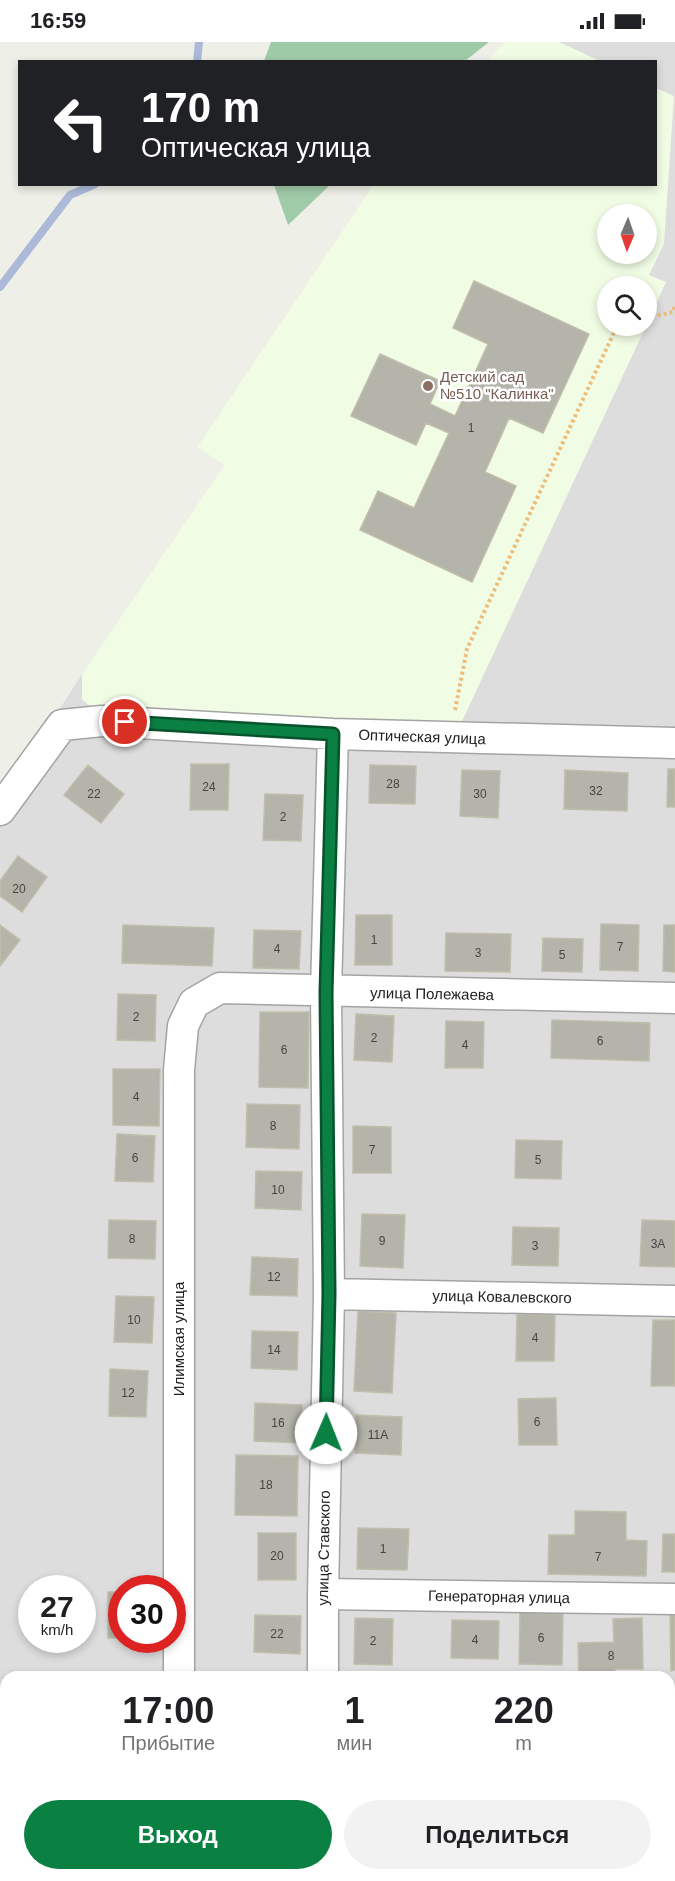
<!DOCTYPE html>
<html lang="ru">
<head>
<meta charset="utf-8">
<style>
	body { margin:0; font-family:Arial,sans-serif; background:#f2f2f2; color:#202124; height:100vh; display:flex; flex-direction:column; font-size:22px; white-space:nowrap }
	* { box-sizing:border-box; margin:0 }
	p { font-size:20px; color:#757577 }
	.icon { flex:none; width:33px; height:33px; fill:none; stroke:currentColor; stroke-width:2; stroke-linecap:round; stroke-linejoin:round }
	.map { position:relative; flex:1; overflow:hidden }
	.sheet { position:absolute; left:0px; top:1629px; width:675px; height:210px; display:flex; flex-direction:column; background:#fff; border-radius:18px 18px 0 0; box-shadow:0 3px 9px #0003 }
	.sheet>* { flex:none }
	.hud { position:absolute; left:18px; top:18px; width:639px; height:126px; border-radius:0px; box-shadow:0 3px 9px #0003; background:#202124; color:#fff; overflow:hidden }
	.needle { width:39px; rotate:182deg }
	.controls { position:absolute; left:597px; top:162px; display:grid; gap:12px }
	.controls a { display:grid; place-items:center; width:60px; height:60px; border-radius:50%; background:#fff; box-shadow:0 3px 9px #0003; font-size:30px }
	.speed { position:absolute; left:18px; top:1533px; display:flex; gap:12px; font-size:30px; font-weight:700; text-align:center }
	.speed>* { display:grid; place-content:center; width:78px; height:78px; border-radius:50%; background:#fff; box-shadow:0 3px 9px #0003; line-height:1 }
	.speed small { font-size:15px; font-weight:400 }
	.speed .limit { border:9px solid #d22; background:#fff; color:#111 }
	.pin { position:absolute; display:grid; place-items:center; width:51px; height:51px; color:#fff; margin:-26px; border:3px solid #fff; border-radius:50%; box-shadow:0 2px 6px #0007 }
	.me { position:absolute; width:66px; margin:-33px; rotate:1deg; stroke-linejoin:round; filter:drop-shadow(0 0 4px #0008) }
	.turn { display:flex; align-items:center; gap:21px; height:126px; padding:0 24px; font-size:27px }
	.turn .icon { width:78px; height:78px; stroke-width:2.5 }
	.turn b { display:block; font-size:42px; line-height:51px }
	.eta { display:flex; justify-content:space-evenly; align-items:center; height:102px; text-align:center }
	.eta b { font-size:36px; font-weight:800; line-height:42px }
	.cta { display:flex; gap:12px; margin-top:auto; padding:12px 24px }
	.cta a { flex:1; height:69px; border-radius:36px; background:#0b8043; color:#fff; font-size:24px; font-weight:800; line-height:69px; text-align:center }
	.cta a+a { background:#f2f2f2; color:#202124 }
	.status { display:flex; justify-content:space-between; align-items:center; height:42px; padding:0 30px; background:#fff; direction:ltr }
	.status svg { height:16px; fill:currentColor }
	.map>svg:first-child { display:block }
	.residential { fill:#dedddd; fill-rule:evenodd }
	.education { fill:#f0fce4; fill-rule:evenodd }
	.forest { fill:#a0cba8 }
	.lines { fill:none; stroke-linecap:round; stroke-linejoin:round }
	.stream { stroke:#acb9d9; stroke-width:8 }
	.building { fill:#b5b4aa; stroke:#c0beab; stroke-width:1.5 }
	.street-casing { stroke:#a4a4a4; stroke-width:33 }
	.path { stroke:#edbe7b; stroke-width:4; stroke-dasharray:3 3; stroke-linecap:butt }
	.street { stroke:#fff; stroke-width:30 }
	.route-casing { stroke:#07532c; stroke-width:15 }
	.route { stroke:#0b8043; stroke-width:10 }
	.education-dot { fill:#8d6e63; stroke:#fff; stroke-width:2 }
	.labels { text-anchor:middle; stroke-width:5; stroke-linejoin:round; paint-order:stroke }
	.number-label { font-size:12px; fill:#454542 }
	.education-label { font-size:15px; fill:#785e54; stroke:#fff; text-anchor:start }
	.street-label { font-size:15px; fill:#202020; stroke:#fff }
</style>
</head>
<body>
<div class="status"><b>16:59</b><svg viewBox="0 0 49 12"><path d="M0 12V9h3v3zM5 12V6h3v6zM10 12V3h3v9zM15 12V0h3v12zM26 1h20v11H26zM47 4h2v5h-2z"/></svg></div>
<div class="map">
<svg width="675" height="1839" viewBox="0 0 675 1839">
	<rect width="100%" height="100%" fill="#eef0e7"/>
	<path class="residential" d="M505,0H675V1806H669V1635H6V1824L0,1825V760L82,632L224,423L197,405L373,143L656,142V20L487,19ZM608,172H646V212H608ZM608,244H646V284H608ZM32,1546H82V1598H32ZM122,1546H172V1598H122Z"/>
	<path class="education" d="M505,0H559L600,19H487Z
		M656,46L674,54L664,202L649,233L666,240L647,282L646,244H608V284H646L457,690L101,674L82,657V632L224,423L197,405L373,143L656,142ZM608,172H646V212H608Z"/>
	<path class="forest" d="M271,0H489L465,19H264Z
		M274,143V142L330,143L288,183Z"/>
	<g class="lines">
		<path class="stream" d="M197,20L199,0
			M0,245L70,153L95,142"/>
	</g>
	<path class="building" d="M474,239L589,292L543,391L509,376L485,430L516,444L472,540L360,488L378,449L414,466L449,391L426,381L416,403L351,374L380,312L440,339L430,362L455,374L488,302L453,286Z
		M191,722H229L228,768H190Z
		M88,723L124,752L101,781L64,753Z
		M370,723L416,724L415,762L369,761Z
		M668,727H675V765H667Z
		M462,728L500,729L498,776L460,774Z
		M565,728L628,731L627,769L564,767Z
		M265,752L303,753L301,799L263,798Z
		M18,814L47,835L22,870L0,854V839Z
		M356,873H392V923H355Z
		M601,882L639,883L638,929L600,928Z
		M0,883L20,898L0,924Z
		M123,883L214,886L212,924L122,921Z
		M664,883H675V930L663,929Z
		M254,888L301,889L299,927L253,926Z
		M446,891L511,892L510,930L445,929Z
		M543,896L583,897L582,930L542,929Z
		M118,952L156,953L155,999L117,998Z
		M260,970H309L308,1046L259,1045Z
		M356,972L394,974L392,1020L354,1018Z
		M552,978L650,981L649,1019L551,1016Z
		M446,979L484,980L483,1026H445Z
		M113,1027H160L159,1084L113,1083Z
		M247,1062L300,1063L299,1107L246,1105Z
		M353,1084L391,1085V1131H353Z
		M117,1092L155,1094L153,1140L115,1139Z
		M516,1098L562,1099L561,1137L515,1136Z
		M256,1129L302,1130L301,1168L255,1166Z
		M362,1172L405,1173L403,1226L360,1224Z
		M109,1178L156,1179L155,1217L108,1216Z
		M642,1178L675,1179V1225L640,1224Z
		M513,1185L559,1186L558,1224L512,1223Z
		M252,1215L298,1217L297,1254L250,1253Z
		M116,1254L154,1255L152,1301L114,1300Z
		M358,1269L396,1271L392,1351L354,1349Z
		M517,1272L555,1273L554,1319H516Z
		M653,1278H675V1344H651Z
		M252,1289L298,1290L297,1328L251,1326Z
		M110,1327L148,1329L146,1375L109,1374Z
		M556,1356L557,1403H519L518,1357Z
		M255,1361L302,1363L301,1401L254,1399Z
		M356,1373L402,1375L401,1413L355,1411Z
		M236,1413L298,1414L297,1474L235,1473Z
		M575,1469L626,1470V1498L647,1499L646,1534L548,1532L549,1493H575Z
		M358,1486L409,1487L407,1528L357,1527Z
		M258,1491H296V1538H258Z
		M663,1492H675V1530H662Z
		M108,1550H122V1596H108Z
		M520,1569L563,1570L562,1623L519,1622Z
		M670,1570H675V1628L671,1629Z
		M255,1573L301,1574L300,1612L254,1610Z
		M355,1576L393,1577L392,1623L354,1622Z
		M642,1576L643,1627H615V1635H579L578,1601L614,1600L613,1577Z
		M452,1578L499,1579L498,1617L451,1616Z
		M669,1738H675V1776H669Z"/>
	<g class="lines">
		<g class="street-casing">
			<path id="street" d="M0,768L62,683L102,679L333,692L675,701
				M329,1252L675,1259
				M323,1552L675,1557
				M179,1635V1028L183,984L194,961L220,946L675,956
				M323,1635V1552L329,1252L326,950L333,692
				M0,1792L6,1793
				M669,1830H675
				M236,1833L324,1838L530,1833"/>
		</g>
		<path class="path" d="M646,276L673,270L675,264
			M455,668L467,607L617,284"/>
		<use href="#street" class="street"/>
	</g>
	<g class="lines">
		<g class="route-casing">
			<path id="route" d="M125,680L333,692L326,950L329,1252L326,1391"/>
		</g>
		<use href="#route" class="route"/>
	</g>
	<circle class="education-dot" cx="428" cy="344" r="6"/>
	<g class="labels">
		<g class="number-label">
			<text x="471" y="390">1</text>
			<text x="393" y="746">28</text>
			<text x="209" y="749">24</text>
			<text x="596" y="753">32</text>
			<text x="94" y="756">22</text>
			<text x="480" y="756">30</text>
			<text x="283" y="779">2</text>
			<text x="19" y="851">20</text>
			<text x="374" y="902">1</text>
			<text x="620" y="909">7</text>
			<text x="277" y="911">4</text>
			<text x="478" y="915">3</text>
			<text x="562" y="917">5</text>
			<text x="136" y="979">2</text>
			<text x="374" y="1000">2</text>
			<text x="600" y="1003">6</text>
			<text x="465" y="1007">4</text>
			<text x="284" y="1012">6</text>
			<text x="136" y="1059">4</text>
			<text x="273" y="1088">8</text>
			<text x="372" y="1112">7</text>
			<text x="135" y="1120">6</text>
			<text x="538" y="1122">5</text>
			<text x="278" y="1152">10</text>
			<text x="132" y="1201">8</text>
			<text x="382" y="1203">9</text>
			<text x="658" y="1206">3А</text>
			<text x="535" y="1208">3</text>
			<text x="274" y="1239">12</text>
			<text x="134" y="1282">10</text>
			<text x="535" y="1300">4</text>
			<text x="274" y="1312">14</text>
			<text x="128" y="1355">12</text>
			<text x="537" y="1384">6</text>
			<text x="278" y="1385">16</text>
			<text x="378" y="1397">11А</text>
			<text x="266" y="1447">18</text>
			<text x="383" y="1511">1</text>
			<text x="277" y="1518">20</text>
			<text x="598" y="1519">7</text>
			<text x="277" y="1596">22</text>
			<text x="541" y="1600">6</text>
			<text x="475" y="1602">4</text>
			<text x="373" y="1603">2</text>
			<text x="611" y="1618">8</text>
		</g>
		<g class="education-label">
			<text x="440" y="340">Детский сад<tspan x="440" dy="17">№510 "Калинка"</tspan></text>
		</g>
		<g class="street-label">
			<text transform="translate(422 695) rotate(2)" y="5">Оптическая улица</text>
			<text transform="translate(432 952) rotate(1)" y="5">улица Полежаева</text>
			<text transform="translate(502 1255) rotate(1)" y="5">улица Ковалевского</text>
			<text transform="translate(179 1297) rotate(-90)" y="5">Илимская улица</text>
			<text transform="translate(324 1506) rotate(-89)" y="5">улица Ставского</text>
			<text transform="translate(499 1555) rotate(1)" y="5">Генераторная улица</text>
		</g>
	</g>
</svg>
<div class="controls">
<a><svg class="needle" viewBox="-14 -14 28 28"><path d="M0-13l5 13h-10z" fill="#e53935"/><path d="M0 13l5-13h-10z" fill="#757577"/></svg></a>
<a><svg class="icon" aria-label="search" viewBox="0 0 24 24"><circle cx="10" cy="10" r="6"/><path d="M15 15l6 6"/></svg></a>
</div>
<div class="speed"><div>27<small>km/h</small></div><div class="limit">30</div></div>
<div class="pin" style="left:125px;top:680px;background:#d93025"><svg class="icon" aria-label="arrive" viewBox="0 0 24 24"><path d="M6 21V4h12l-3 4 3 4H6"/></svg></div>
<svg class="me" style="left:326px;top:1391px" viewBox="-20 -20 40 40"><circle r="19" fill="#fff"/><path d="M0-13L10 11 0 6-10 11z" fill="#0b8043"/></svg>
<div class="hud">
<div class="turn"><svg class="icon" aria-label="left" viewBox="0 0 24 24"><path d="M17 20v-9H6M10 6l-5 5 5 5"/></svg><div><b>170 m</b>Оптическая улица</div></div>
</div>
<section class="sheet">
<div class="eta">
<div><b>17:00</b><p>Прибытие</p></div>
<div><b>1</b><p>мин</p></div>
<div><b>220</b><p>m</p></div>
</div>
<div class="cta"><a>Выход</a><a>Поделиться</a></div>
</section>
</div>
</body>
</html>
